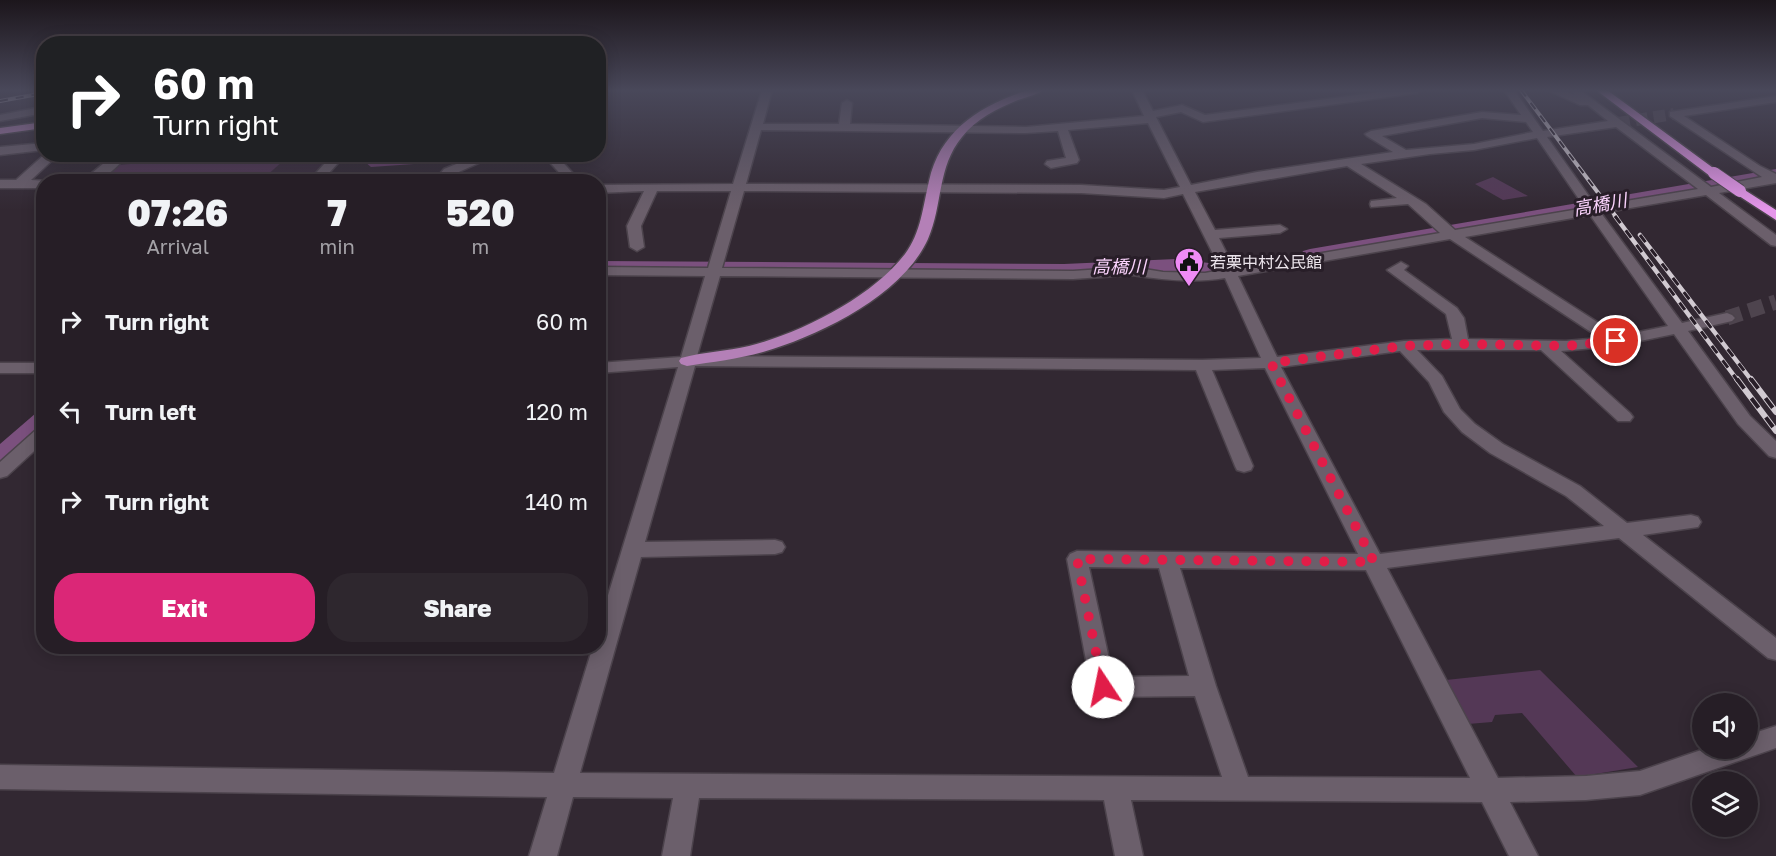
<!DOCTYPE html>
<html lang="en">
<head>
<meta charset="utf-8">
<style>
	body { margin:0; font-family:"Golos Text","Noto Sans JP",sans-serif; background:#2e272e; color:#f1f3f6; height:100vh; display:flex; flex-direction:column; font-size:22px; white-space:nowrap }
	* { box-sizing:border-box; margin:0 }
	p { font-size:20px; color:#a4a2a7 }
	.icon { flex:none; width:33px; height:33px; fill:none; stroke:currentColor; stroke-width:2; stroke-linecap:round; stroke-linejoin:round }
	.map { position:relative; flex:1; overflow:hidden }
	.panel { position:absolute; left:36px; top:174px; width:570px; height:480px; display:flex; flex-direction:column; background:#261e26; border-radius:24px; box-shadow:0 3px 15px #0003,0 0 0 2px #423c43 }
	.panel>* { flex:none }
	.guide { position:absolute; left:36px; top:36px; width:570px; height:126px; border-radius:24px; box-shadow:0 3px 15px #0003,0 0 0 2px #423c43; background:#202124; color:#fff; overflow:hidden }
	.fabs { position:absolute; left:1692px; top:693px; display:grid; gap:12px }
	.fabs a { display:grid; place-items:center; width:66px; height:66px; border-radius:50%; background:#261e26; box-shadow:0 3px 15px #0003,0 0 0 2px #423c43; font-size:30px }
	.pin { position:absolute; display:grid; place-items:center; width:51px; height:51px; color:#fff; margin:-26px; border:3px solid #fff; border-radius:50%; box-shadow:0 2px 6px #0007 }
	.me { position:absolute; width:66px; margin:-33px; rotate:349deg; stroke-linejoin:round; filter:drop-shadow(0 0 4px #0008) }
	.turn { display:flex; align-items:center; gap:21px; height:126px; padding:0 18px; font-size:27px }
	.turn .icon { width:78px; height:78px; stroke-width:2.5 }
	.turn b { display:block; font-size:42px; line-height:51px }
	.eta { display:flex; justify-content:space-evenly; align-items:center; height:102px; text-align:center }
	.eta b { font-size:36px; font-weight:800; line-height:42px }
	.action { display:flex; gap:12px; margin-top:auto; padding:12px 18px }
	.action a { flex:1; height:69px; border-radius:24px; background:#db2777; color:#fff; font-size:24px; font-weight:800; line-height:69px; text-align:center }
	.action a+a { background:#2e272e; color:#f1f3f6 }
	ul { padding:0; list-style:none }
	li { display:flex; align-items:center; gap:18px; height:90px; padding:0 18px }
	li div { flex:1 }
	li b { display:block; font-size:22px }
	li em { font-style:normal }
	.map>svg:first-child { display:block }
	.built { fill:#3b2c3c }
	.green { fill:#543856 }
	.forest { fill:#6e4371 }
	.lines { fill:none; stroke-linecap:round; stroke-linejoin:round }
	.river { fill:#7b507e; fill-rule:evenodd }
	.minor-tunnel-far1 { stroke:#4e444e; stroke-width:12; stroke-dasharray:12 6; stroke-linecap:butt }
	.minor-tunnel { stroke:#4e444e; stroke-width:15; stroke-dasharray:15 8; stroke-linecap:butt }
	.minor-casing { stroke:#4c434c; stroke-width:3 }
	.major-casing { stroke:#4c434c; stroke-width:3 }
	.highway-casing { stroke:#4c434c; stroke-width:3 }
	.minor { fill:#6b5f6b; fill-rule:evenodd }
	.major { fill:#b480b7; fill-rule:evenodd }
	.highway { fill:#e596ea; fill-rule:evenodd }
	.rail-far2-casing { stroke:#d1cad1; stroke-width:4 }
	.rail-far1-casing { stroke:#d1cad1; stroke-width:4.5 }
	.rail-casing { stroke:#d1cad1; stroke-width:6 }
	.rail-far2 { stroke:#281e28; stroke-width:2; stroke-dasharray:8; stroke-linecap:butt }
	.rail-far1 { stroke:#281e28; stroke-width:3; stroke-dasharray:9; stroke-linecap:butt }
	.rail { stroke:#281e28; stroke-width:4; stroke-dasharray:12; stroke-linecap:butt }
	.highway-bridge-casing { stroke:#4c434c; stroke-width:14; stroke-linecap:butt }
	.highway-bridge { stroke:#e596ea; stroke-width:12 }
	.route { stroke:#e11d48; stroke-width:10; stroke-dasharray:0 18 }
	.labels { text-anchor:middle; stroke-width:6; stroke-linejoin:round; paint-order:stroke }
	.far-poi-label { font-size:16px; fill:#ece5ec; stroke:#281e28; text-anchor:start }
	.far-water-label { font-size:18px; font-style:italic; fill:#fbd3fd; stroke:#281e28 }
</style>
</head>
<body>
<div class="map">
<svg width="1776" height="856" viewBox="0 0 1776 856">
	<rect width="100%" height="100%" fill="#322832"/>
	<path class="built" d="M147,155H334L309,181L91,182L119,163L139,162Z"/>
	<path class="green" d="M151,155H334L329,161H283L265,177L257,180L94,181L118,165L142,163Z
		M1493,177L1528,196L1503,200L1475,184Z
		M1540,670L1638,767L1577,777L1522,713L1495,715L1492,722L1468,724L1446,680Z"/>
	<path class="forest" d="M345,154L450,155L414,164L371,167L358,156L343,157Z"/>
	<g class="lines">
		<path class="river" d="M1776,169V179L1746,186L1694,192L1310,261L1303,259L1301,255L1303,251L1310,249Z
			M1176,259L1209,263L1253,260L1260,262L1263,266L1260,270L1253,272L1209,275L1176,271L1064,276L598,273V261L1064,264Z
			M44,411V431L9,463L0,465V444L36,413Z"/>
		<path class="minor-tunnel-far1" d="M1618,123L1674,114"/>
		<path class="minor-tunnel" d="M1727,318L1776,302"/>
		<g class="minor-casing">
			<path id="minor" d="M32,90H44V94H35Z
				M762,90H772L763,124H839L842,103L847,100L852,103L850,124L1026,127L1144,116L1132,90H1142L1153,111L1182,105L1205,115L1395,90H1422L1417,93L1203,122L1181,112L1156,117L1191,185L1257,172L1393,152L1367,136L1365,134L1371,131L1482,112L1521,115L1504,90H1514L1543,131L1608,121L1588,105H1580L1547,90H1561L1575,95L1569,90H1580L1711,187L1762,177L1670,116V112L1776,96V102L1684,116L1760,166L1776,174V183L1719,193L1776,235V246L1771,245L1706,195L1601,213L1682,323L1727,313L1732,315L1735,318L1732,321L1688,331L1750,416L1776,441V458L1769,456L1738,424L1674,334L1616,346L1561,351L1630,413L1633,417L1630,421H1618L1541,350H1417L1442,376L1460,409L1475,424L1503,444L1580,486L1627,523L1691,515L1698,517L1701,522L1698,527L1643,535L1776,638V660L1768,658L1619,538L1387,568L1498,778L1586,776L1640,771L1707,748H1748V735L1776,726V748L1640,795L1586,800L1510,802L1538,856H1509L1482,802L1131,800L1143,856H1115L1104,800L699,798L690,856H662L673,798L573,797L557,856H529L547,797L0,789V765L554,773L593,646H598V628L678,367L598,373V363L681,357L705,276L598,275V267L708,268L731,191H657L641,226L644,247L637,251L630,247L627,226L644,191L598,193V185L733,184ZM1482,118L1526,122L1533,132L1474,144L1406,150L1382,136ZM1148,123L1180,187L1164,190L1081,185L746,184L761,130L1026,133L1058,131L1066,158L1047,161L1045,164L1051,168L1077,163L1079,160L1068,130ZM1616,127L1698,189L1596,206L1547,137ZM1537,138L1585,208L1455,230L1426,204L1361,164L1430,154L1474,150ZM1347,166L1397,198L1371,201L1370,204L1371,207L1408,204L1440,233L1234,268L1219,238L1280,233L1287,229L1280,225L1215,230L1195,192ZM744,191L1081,193L1164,198L1183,194L1221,270L1205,273L1163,272L1132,267L1073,271L722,268ZM1590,215L1668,326L1619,336L1465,237ZM1450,239L1600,338L1566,341L1468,339L1464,318L1457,308L1404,270L1408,266L1401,262L1387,270L1446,314L1452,339L1404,341L1277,357L1238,276ZM1132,275C1163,280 1194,283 1225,278L1261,358L1202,360L697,356L720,276L1073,279ZM1400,351L1429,382L1444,412L1462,432L1490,453L1566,496L1604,526L1380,554L1281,367ZM695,366L1196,370L1235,466L1237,470L1244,472L1251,470L1253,466L1212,370L1265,368L1358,554L1077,551L1070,554L1067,559L1091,687L1095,694L1103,697L1195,696L1222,777L580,773L641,557L775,554L782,552L785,547L782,542L775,540L645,542ZM1089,567L1159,568L1189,676L1113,677ZM1180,568L1366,570L1470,778L1248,777L1216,686Z
				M41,107H44V113L0,121V115Z
				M44,143V150L0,155V147Z
				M45,154H59L31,180L48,181L44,182V188H0V180H16Z
				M115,154H128C114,171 103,182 81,182Z
				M333,154H346L321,182H308Z
				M481,154H499L452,175L446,182H433L444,169Z
				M542,154H555L581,182H568Z
				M0,363H44V373H0Z
				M44,426V442L7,476L0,478V462L38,428Z"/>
		</g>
		<g class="major-casing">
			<path id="major" d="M1028,90H1043C1037,95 1026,97 1018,100C998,108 976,119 962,137C937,167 943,205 928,239C903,295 819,336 763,352C738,359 712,362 687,366L681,364L679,361L681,358C703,352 727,351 749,346C801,333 872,297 905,254C921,233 923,206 929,181C940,130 981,105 1028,90Z
				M44,122V128L0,134V128Z"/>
		</g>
		<g class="highway-casing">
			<path id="highway" d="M1596,90H1607L1720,173L1714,177L1710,176Z
				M1740,187L1776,210V220L1736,194L1734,191Z"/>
		</g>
		<use href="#minor" class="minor"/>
		<use href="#major" class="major"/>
		<use href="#highway" class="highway"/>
		<g class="rail-far2-casing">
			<path id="rail-far2" d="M1521,90L1617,218
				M0,101L44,93"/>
		</g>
		<g class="rail-far1-casing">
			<path id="rail-far1" d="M1615,216L1738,381
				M1640,235L1752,381"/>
		</g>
		<g class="rail-casing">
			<path id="rail" d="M1737,379L1776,431
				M1751,379L1776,412"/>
		</g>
		<use href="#rail-far2" class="rail-far2"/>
		<use href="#rail-far1" class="rail-far1"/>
		<use href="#rail" class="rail"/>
		<g class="highway-bridge-casing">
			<path id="highway-bridge" d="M1714,173L1740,191"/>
		</g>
		<use href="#highway-bridge" class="highway-bridge"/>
	</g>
	<linearGradient id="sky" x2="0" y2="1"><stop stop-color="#1c161c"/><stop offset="0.43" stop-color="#49485a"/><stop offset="1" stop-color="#49485a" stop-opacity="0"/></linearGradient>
	<rect width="1776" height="210" fill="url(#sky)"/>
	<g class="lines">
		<path class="route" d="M1103,687L1077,559L1374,562L1271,363L1404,346L1461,344L1566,346L1616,341"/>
	</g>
	<defs>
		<g id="civic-pin" transform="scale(1.5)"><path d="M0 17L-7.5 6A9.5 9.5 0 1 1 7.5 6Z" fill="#ef8bf6" stroke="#281e28"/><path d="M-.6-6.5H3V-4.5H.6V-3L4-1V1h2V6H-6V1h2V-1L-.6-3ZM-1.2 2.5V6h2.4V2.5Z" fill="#111"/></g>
	</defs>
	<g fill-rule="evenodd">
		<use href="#civic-pin" x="1189" y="262"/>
	</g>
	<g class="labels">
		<g class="far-poi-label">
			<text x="1210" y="268">若栗中村公民館</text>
		</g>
		<g class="far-water-label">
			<text transform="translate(1600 205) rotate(-10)" y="6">高橋川</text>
			<text x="1119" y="273">高橋川</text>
		</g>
	</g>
</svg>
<div class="fabs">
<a><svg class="icon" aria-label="sound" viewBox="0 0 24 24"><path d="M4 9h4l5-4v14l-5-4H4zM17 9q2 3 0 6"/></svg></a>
<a><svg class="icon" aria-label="layers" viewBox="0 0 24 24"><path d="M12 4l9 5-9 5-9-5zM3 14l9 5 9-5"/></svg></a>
</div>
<div class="pin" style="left:1616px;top:341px;background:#d93025"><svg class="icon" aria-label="arrive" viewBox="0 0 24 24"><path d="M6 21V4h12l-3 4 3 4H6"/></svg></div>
<svg class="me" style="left:1103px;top:687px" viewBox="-20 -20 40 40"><circle r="19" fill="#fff"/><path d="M0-13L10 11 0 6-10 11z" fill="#e11d48"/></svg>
<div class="guide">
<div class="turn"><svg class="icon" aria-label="right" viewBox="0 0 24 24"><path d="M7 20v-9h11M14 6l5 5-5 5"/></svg><div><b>60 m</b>Turn right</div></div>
</div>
<section class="panel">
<div class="eta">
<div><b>07:26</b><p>Arrival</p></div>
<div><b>7</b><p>min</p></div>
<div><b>520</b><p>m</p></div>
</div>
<ul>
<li><svg class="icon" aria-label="right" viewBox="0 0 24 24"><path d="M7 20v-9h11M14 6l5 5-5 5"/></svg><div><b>Turn right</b></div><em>60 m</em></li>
<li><svg class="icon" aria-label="left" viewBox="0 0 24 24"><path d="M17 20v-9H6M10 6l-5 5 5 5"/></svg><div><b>Turn left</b></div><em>120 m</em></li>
<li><svg class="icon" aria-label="right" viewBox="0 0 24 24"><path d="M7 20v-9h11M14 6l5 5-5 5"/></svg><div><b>Turn right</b></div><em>140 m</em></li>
</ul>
<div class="action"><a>Exit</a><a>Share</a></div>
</section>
</div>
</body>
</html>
